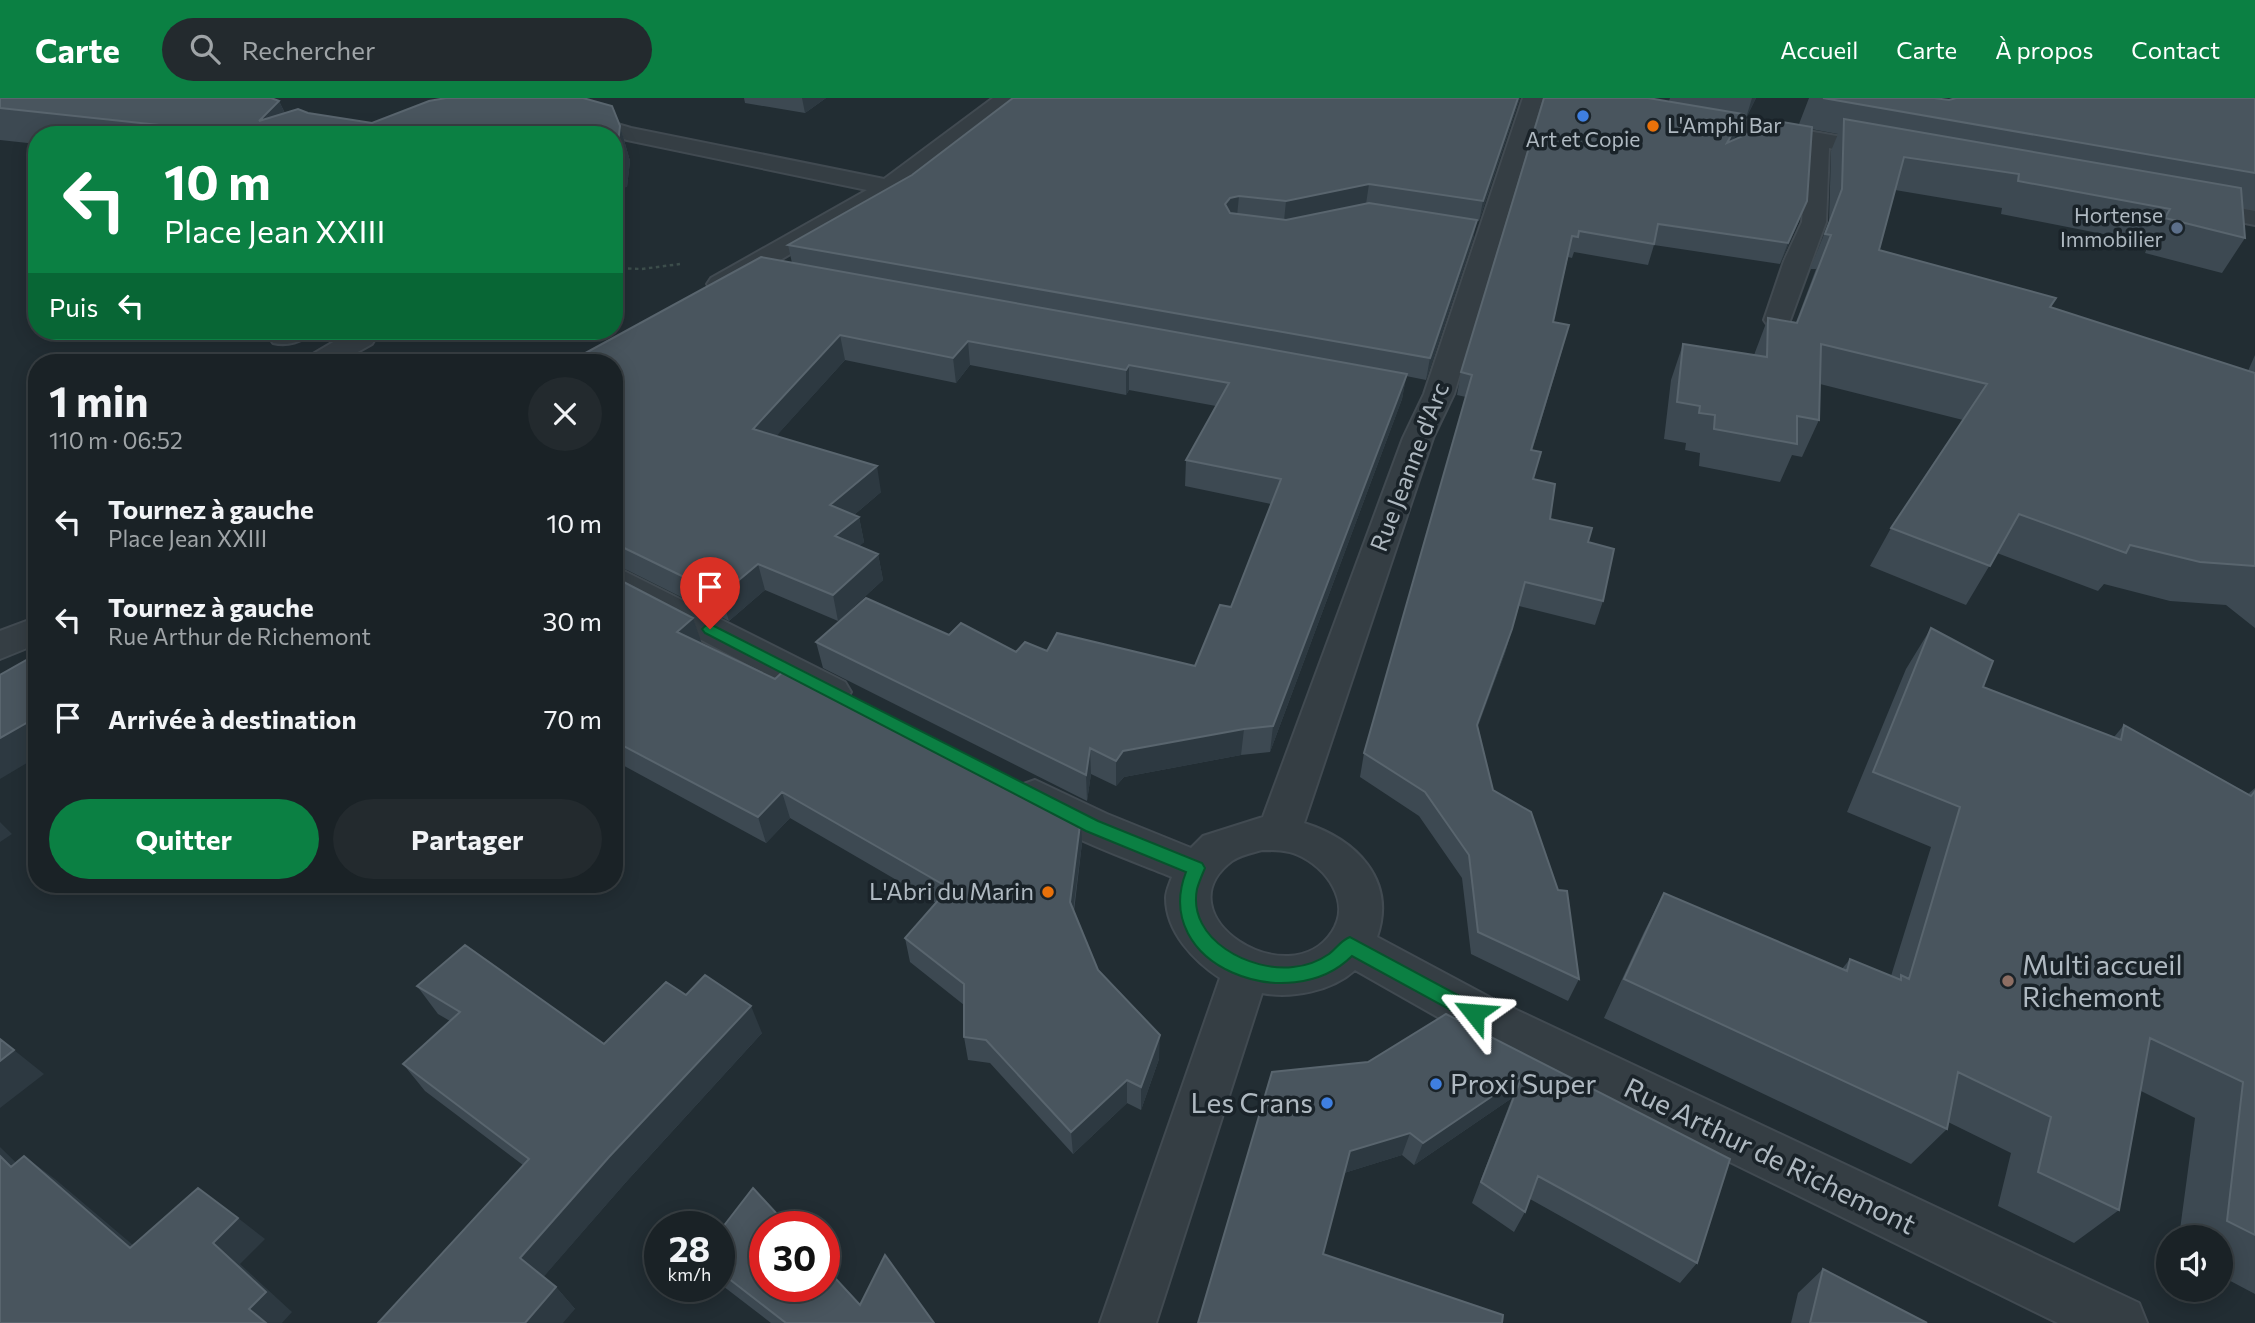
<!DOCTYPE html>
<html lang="fr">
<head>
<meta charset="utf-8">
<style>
	body { margin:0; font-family:Commissioner,sans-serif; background:#232a2e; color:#f1f3f6; height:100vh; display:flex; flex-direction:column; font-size:26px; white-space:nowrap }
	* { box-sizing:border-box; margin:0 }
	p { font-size:23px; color:#9fa4a7 }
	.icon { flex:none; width:38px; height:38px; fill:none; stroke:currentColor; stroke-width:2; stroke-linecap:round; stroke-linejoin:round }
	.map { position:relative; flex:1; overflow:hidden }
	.panel { position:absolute; left:28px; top:256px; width:595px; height:539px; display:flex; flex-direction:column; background:#1a2226; border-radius:28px; box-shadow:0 4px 18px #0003,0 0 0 2px #383f43 }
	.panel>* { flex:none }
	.top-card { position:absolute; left:28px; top:28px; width:595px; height:214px; border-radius:28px; box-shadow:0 4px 18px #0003,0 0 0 2px #383f43; background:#0b8043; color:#fff; overflow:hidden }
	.buttons { position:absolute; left:2156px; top:1127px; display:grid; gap:14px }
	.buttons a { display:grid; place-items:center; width:77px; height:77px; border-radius:50%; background:#1a2226; box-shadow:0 4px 18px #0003,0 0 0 2px #383f43; font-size:35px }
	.speed { position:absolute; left:644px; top:1113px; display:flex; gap:14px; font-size:35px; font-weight:700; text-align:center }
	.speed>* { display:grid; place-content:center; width:91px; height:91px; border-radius:50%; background:#1a2226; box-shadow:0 4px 18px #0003,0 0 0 2px #383f43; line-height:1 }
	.speed small { font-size:18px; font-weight:400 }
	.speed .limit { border:10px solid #d22; background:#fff; color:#111 }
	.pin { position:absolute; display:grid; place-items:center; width:60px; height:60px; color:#fff; margin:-72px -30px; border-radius:50% 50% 50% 0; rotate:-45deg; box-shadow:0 0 7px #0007 }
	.pin .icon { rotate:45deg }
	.me { position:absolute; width:77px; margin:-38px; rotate:298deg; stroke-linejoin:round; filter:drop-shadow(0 0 5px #0008) }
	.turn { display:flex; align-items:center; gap:24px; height:147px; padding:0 21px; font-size:32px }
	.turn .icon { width:91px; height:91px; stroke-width:2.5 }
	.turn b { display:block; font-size:49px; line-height:60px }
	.then { display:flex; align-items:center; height:66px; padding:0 21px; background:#0003; gap:14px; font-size:26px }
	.round { display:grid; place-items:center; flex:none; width:74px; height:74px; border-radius:37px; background:#232a2e }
	.headline { display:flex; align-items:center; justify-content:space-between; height:119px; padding:0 21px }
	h1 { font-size:42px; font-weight:700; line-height:52px }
	.action { display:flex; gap:14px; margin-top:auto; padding:14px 21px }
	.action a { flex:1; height:80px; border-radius:42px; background:#0b8043; color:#fff; font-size:28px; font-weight:700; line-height:80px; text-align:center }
	.action a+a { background:#232a2e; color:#f1f3f6 }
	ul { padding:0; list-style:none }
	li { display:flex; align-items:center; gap:21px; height:98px; padding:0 21px }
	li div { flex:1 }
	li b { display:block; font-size:26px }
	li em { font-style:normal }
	header { display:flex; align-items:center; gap:42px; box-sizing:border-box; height:98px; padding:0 35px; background:#0b8043; color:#fff }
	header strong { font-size:33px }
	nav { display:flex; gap:38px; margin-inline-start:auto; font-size:24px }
	.search { width:490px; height:63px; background:#232a2e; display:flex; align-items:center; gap:18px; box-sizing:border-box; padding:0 24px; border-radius:38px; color:#9fa4a7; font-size:26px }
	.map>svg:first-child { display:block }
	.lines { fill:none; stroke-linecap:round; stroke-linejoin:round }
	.minor-casing { stroke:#414a51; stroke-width:4 }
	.path-far1 { stroke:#3c4d4b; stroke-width:2.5; stroke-dasharray:3.5 3.5; stroke-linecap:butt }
	.path { stroke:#3c4d4b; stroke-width:3.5; stroke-dasharray:4.5 4.5; stroke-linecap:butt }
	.minor { fill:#353e44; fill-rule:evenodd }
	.wall { fill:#3d4952 }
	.shaded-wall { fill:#2d3941 }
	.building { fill:#49555e; stroke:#59656e; stroke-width:2 }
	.route { fill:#0b8043; stroke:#07532c; stroke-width:2 }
	.shop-dot { fill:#3f7fe0; stroke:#1a2329; stroke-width:2.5 }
	.food-dot { fill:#e8710a; stroke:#1a2329; stroke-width:2.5 }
	.service-dot { fill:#5c6f8a; stroke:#1a2329; stroke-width:2.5 }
	.education-dot { fill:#8d6e63; stroke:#1a2329; stroke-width:2.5 }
	.labels { text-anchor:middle; stroke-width:7; stroke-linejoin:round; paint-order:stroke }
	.far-poi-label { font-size:21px; fill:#afb9c1; stroke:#1a2329; text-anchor:start }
	.street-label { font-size:24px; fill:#afb9c1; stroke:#1a2329 }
	.poi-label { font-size:24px; fill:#afb9c1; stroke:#1a2329; text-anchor:end }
	.near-poi-label { font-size:28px; fill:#afb9c1; stroke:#1a2329; text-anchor:start }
	.near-street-label { font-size:28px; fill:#afb9c1; stroke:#1a2329 }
</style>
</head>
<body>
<header>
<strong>Carte</strong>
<div class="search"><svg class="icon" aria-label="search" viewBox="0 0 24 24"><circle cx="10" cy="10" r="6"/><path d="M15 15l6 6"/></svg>Rechercher</div>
<nav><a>Accueil</a><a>Carte</a><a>À propos</a><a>Contact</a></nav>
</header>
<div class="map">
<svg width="2255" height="1225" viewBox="0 0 2255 1225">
	<rect width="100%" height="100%" fill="#222d33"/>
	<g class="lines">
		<g class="minor-casing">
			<path id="minor" d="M993,0H1016L896,94L729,192L720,194L711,192L707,186L711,180L867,92L627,42L566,23L562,19L566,15L573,13L631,30L884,81Z
				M1523,0H1543L1454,296L1433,340L1304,725C1355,741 1397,781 1377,839L1491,900L2139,1205L2147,1225H2058L1457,930L1355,872C1332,893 1291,901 1262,895L1156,1225H1100L1220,880C1194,863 1166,834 1166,800C1166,793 1170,785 1172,779C1137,764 1031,728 1014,698L1021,687L1035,682L1107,716L1191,750L1203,738L1263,719L1403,340L1424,296ZM1262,752C1274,752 1287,752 1298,757C1326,769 1352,804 1332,834C1289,899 1160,817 1232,763C1240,757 1252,755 1262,752Z
				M1689,12L1888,47L1896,49L1899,54L1896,59L1888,61L1829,50L1826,124L1788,228L1778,230L1768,228L1764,222L1784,163L1802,124L1807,46L1682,22L1678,18L1682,14Z
				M2192,101L2255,113V127L2184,113L2180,108L2184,103Z
				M273,233H312C304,245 286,248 273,245L269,239Z
				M352,233H380L372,246L340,264H310L309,262L313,256Z
				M614,471L626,474L845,584L851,594L845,604L832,607L819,604L614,496Z
				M37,519V546L0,561V533Z"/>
		</g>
		<path class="path-far1" d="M614,170L642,171L680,166"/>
		<path class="path" d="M410,233L417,236L425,233"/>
		<use href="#minor" class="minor"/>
	</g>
	<path class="wall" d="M0,0L279,3L285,15H308L372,25L620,28L630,63L627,89L616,90L614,37H37V46L0,42Z
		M744,0H826L805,15L745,5Z
		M1520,0L1479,123H1476L1473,142L1426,282L1406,278L1402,301L1270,654L1241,657L1124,679L1116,688L1091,676L1087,703L823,570L816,544L949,537L1016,554L1047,553L1195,568L1231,509L1271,406L1185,388L1186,362L1216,308L1129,292L1126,297L970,267L956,285L845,262L776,338L881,394L854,417L859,419L864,444L859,448L878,456L883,482L838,523L765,492L729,523L627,472L614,469V264L792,165L788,147Z
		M1670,0H1756L1746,20L1742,19L1737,36L1733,42L1799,26L1809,0H1934L1949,2L2255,0V112L2243,110L2245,140L2222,175L2145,155L2149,145L2001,116L2002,110L1895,92L1879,152L2050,209L2248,273L2255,257V530L2226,507L2170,503L2104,486L2098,493L1997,455L1966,507L1870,468L1891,430L1963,322L1820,286L1819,322L1802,359L1792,357L1780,384L1699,368L1700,355L1685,352L1686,345L1664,341L1671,282L1683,246L1754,257L1768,220L1796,224L1816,171H1810L1829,124L1831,53L1838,36L1811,31L1799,123L1780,166L1654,147L1648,167L1574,154L1572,160L1568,159L1553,224L1563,249L1532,353L1533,381L1550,421L1588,444L1603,503L1595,527L1519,508L1505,555L1477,630L1493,692L1579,881L1568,903L1471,856L1462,780L1419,718L1360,679L1364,655L1466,299L1457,297L1461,274L1669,3Z
		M614,479L693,520L701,545L1082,745L1074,813L1098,872L1159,961L1141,1012L1127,1005L1073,1056L990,965L968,962L964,939V907L910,864L905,840L936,805L790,720L766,745L617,664L614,666Z
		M1931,530L1983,589L2114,639L2124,627L2248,696L2255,690V1196L2221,1178V1139H2179L2195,1020L2141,993L2119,1112L2074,1145L1998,1108L2011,1055L1948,1024L1947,1031L1911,1066L1604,920L1644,834L1664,795L1842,871L1850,861L1891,878L1931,749L1847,714L1906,571Z
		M417,888L604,946L686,897L762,935L626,1084L543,1179L556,1189L575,1211L378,1225L523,1067L425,993L403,966L450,923L438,916Z
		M1446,916L1730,1061L1697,1165L1680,1185L1530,1101L1525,1114L1514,1134L1472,1105L1512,1000L1414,1067L1402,1057L1344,1075L1198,1225L1368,964Z
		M719,1134L860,1207L934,1225H771L719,1185Z
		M1823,1171L1927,1225H1791L1798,1195Z"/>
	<path class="shaded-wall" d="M802,0H826L805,15Z
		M1518,0H1520L1479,123L1483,103Z
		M1752,0H1756L1746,20Z
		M279,3L295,37L259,23Z
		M1743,16L1737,36L1721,65L1727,45Z
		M620,28L630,63L627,89L616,90L614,93V53Z
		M1369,86L1366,106L1284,123L1286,103Z
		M1239,98L1237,118L1228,120L1225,106L1230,100Z
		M1807,103L1799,123L1780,166L1788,145Z
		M1477,122L1473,142L1426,282L1430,260Z
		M840,237L845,262L759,357L753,331Z
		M968,243L970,267L956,285L953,260Z
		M1129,267V292L1126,297V272Z
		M1407,276L1402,301L1270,654L1273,628Z
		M877,368L881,394L835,433L830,407Z
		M859,419L864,444L841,464L835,438Z
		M878,456L883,482L838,523L833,497Z
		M758,466L765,492L729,523L721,497Z
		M693,520L702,546L677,534Z
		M1512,531L1505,555L1470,651L1477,627Z
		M37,619V659L0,681V640Z
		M1244,631L1241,657L1124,679L1116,688V663L1123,653Z
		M1090,650L1091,676L1087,703L1086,677Z
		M782,694L790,720L766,745L758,719Z
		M1081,719L1082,745L1071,829L1070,804Z
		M0,724L12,736L0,744Z
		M751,908L762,935L626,1084L540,1183L520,1160L609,1059Z
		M1160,937L1159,961L1141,1012V989Z
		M14,952L44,976L0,1010V963Z
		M1522,978L1512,1000L1414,1067L1423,1045Z
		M1127,982V1005L1073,1056L1071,1034Z
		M1410,1035L1402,1057L1344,1075L1350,1053Z
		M0,1049L43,1091L11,1069L0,1058Z
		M24,1058L55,1081L160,1170L130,1150Z
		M238,1120L265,1141L240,1166L292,1214L282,1225H266L249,1211L213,1145Z
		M556,1189L575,1211L563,1225H525Z"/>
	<path class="building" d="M0,0H271L279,3L259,23L298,11L308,15L372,25L429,3L446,0H583L612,8L620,28L617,53H614V37H215L225,34L0,10Z
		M1013,0H1518L1483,103L1369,86L1286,103L1239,98L1230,100L1225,106L1230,115L1286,122L1369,105L1477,122L1430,260L788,147L912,77Z
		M1544,0H1648L1743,16L1727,45L1777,23L1812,29L1807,103L1788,145L1658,126L1654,146L1579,133L1578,139L1572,138L1553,224L1569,227L1531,352L1541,354L1533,381L1555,386L1550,421L1592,430L1588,444L1614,451L1603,503L1525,484L1512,531L1477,627L1493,692L1531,714L1558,792L1567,793L1579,881L1478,834L1469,757L1425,694L1364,655L1472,277L1461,274Z
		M1823,0H1934L1949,2L1956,0H2255V75Z
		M1844,21L2241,90L2245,140L2165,120L2170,111L2018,83L2019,76L1904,59L1879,152L2056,200L2050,209L2255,275V468L2200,464L2130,447L2126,455L2019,416L1990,468L1891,430L1987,286L1821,246L1819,322L1797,318V346L1714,331L1715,317L1699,315L1700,308L1677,304L1683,246L1767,259L1768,220L1797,225L1831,137L1825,136L1842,91Z
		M761,159L1407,276L1273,628L1244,631L1123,653L1116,663L1090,650L1086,677L816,544L866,500L949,537L961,525L1016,554L1025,544L1047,553L1057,535L1195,568L1220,507L1231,509L1281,381L1186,362L1229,285L1129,267L1126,272L968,243L953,260L840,237L753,331L877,368L830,407L859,419L835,438L878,456L833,497L758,466L721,497L614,445V264H569Z
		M614,479L693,520L677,534L775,581L788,569L1081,719L1070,804L1098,872L1160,937L1141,989L1127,982L1071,1034L986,942L964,939V886L905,840L949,790L782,694L758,719L614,643Z
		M1931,530L1993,563L1983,589L2121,642L2124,627L2251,698L2255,693V1137L2227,1123L2243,984L2150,940L2119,1112L2038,1074L2051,1019L1958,974L1947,1031L1624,881L1664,795L1847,873L1850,861L1901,882V877L1909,881L1960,709L1873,674Z
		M37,556V619L0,640V577Z
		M465,847L604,946L666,884L686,897L705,877L751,908L609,1059L520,1160L556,1189L525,1225H378L529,1061L403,966L460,914L417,888Z
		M1446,916L1730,1061L1697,1165L1538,1078L1525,1114L1481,1084L1522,978L1423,1045L1410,1035L1350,1053L1323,1156L1503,1217L1502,1225H1198L1272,974L1368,964Z
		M0,941L14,952L0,963Z
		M0,1058L11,1069L24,1058L130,1150L198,1090L238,1120L213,1145L266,1194L249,1211L266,1225H0Z
		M753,1090L789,1129H765V1188H824V1168L860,1207L885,1157L934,1225H786L719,1173V1134Z
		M1823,1171L1927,1225H1810Z"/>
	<path class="route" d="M710,526L1098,723L1202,765L1205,770C1202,777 1199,784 1197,791C1187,842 1251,874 1293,869C1305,868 1319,863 1329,856C1337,850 1340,843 1350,839L1480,909L1483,915L1480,921L1474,924L1467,921L1352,858C1290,920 1150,868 1186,774L1086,733L705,535L702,531L705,528Z"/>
	<g class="shop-dot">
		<circle cx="1583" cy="18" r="7"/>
		<circle cx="1436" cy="986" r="7"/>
		<circle cx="1327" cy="1005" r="7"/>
	</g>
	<g class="food-dot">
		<circle cx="1653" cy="28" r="7"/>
		<circle cx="1048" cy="794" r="7"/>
	</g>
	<circle class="service-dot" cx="2177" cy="130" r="7"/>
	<circle class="education-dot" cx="2008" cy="883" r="7"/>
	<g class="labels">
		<g class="far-poi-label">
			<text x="1667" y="35">L'Amphi Bar</text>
			<text x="1583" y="49" text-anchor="middle">Art et Copie</text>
			<text x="2163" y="125" text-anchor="end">Hortense<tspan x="2163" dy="24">Immobilier</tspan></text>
		</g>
		<g class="street-label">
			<text transform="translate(1410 369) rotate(-69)" y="8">Rue Jeanne d'Arc</text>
		</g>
		<g class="poi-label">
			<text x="1034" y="802">L'Abri du Marin</text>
		</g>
		<g class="near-poi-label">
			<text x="2022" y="877">Multi accueil<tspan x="2022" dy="32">Richemont</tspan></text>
			<text x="1450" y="996">Proxi Super</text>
			<text x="1313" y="1015" text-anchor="end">Les Crans</text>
		</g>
		<g class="near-street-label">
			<text transform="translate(1770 1058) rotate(26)" y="10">Rue Arthur de Richemont</text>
		</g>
	</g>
</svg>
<div class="buttons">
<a><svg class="icon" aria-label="sound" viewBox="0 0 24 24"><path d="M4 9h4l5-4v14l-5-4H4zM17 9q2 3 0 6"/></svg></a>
</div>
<div class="speed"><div>28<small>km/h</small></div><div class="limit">30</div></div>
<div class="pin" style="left:710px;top:531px;background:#d93025"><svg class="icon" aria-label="arrive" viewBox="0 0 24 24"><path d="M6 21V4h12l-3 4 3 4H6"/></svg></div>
<svg class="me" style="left:1474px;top:915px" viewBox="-20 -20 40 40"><path d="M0-17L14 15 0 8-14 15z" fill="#0b8043" stroke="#fff" stroke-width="4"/></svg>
<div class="top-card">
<div class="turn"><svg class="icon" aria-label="left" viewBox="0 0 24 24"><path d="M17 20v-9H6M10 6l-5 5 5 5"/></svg><div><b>10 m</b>Place Jean XXIII</div></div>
<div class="then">Puis<svg class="icon" aria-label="left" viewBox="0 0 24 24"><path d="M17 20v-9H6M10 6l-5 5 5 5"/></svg></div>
</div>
<section class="panel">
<div class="headline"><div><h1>1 min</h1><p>110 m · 06:52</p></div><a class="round"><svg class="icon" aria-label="close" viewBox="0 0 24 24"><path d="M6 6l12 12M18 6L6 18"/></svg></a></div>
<ul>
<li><svg class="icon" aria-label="left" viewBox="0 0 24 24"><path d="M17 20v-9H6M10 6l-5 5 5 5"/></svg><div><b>Tournez à gauche</b><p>Place Jean XXIII</p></div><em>10 m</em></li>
<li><svg class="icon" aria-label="left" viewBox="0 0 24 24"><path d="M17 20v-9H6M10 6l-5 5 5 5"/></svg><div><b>Tournez à gauche</b><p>Rue Arthur de Richemont</p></div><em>30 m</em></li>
<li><svg class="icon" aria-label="arrive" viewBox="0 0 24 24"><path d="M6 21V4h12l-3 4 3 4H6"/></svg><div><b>Arrivée à destination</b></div><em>70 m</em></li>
</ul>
<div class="action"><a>Quitter</a><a>Partager</a></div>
</section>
</div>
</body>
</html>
